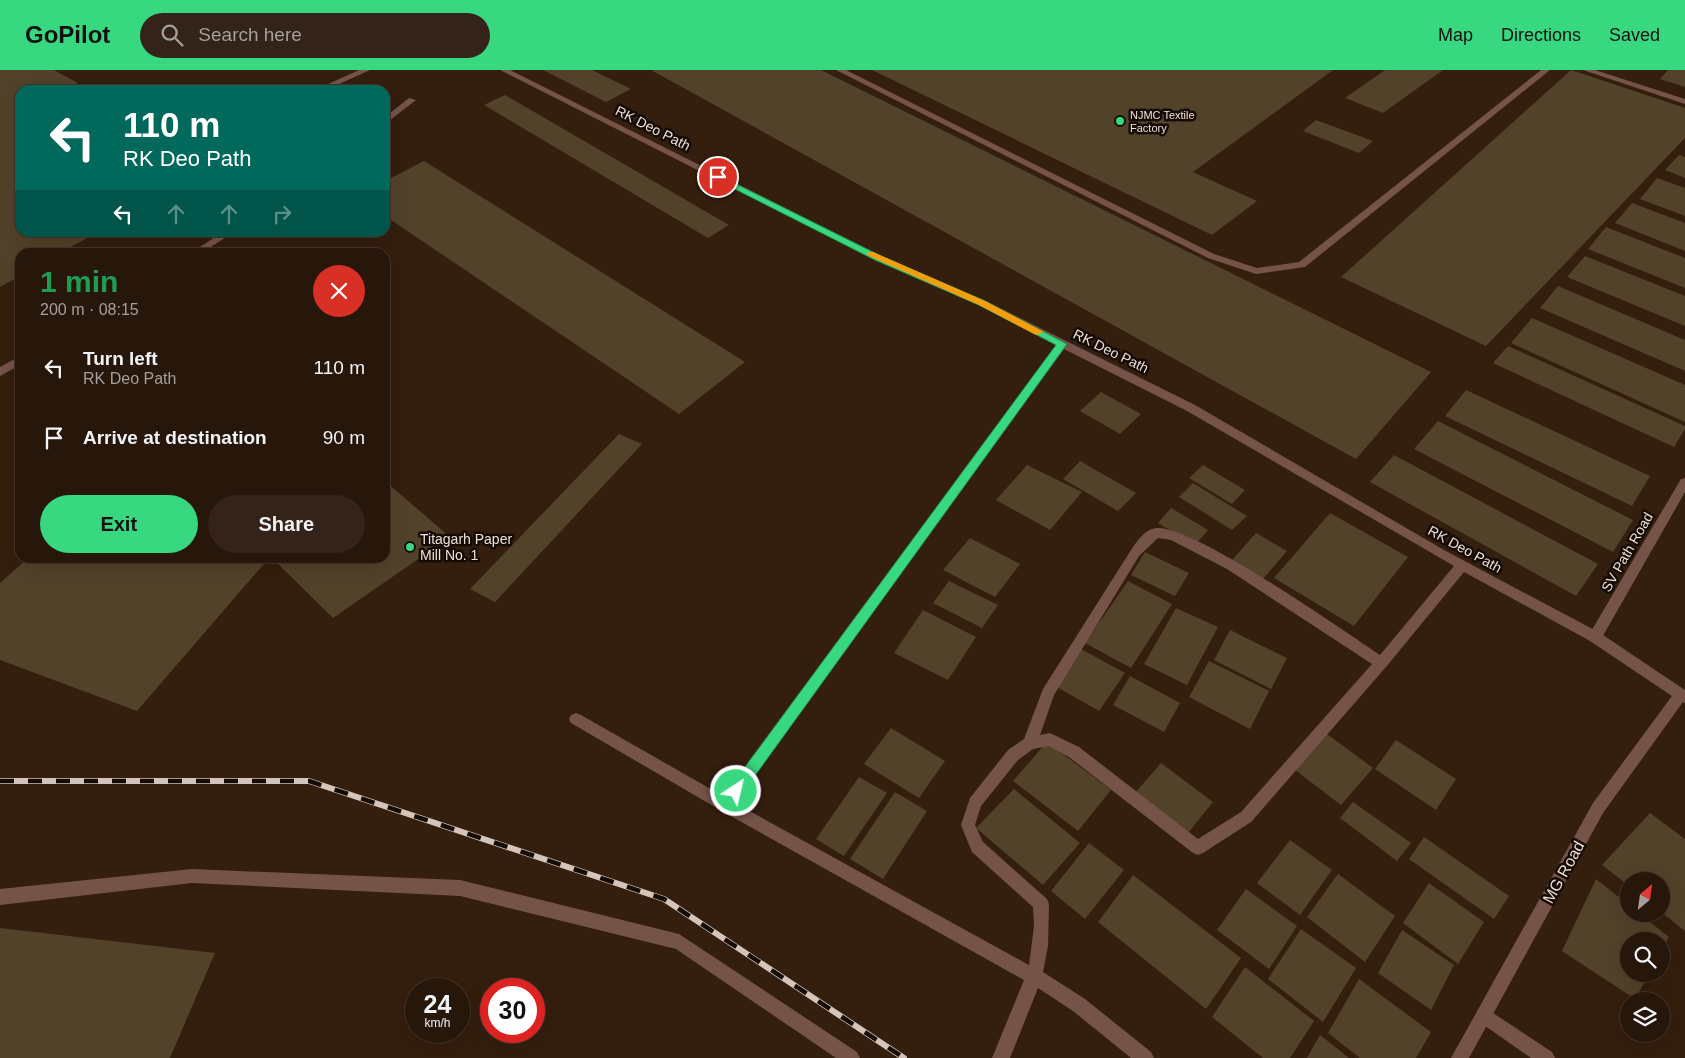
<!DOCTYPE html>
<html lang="en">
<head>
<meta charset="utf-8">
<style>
	body { margin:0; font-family:Helvetica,sans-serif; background:#332318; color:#f1f3f6; height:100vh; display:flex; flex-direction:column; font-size:19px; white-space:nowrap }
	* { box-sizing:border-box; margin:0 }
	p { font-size:16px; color:#a49f9c }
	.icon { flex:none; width:28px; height:28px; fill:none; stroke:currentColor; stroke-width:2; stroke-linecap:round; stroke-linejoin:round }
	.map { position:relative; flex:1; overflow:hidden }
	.drawer { position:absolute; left:15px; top:178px; width:375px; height:315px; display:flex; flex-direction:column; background:#27160a; border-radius:15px; box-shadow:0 5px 20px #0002,0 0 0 1px #43352b }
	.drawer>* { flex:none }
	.hud { position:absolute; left:15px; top:15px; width:375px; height:152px; border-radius:15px; box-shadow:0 5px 20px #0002,0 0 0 1px #43352b; background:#00695c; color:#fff; overflow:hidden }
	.needle { width:32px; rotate:29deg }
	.buttons { position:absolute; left:1620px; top:802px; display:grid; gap:10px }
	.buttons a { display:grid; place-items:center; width:50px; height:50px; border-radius:50%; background:#27160a; box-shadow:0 5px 20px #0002,0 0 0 1px #43352b; font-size:25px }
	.speed { position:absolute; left:405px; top:908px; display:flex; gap:10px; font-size:25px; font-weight:700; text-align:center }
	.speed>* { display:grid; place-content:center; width:65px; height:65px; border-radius:50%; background:#27160a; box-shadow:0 5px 20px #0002,0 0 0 1px #43352b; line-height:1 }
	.speed small { font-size:12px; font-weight:400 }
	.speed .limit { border:8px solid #d22; background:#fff; color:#111 }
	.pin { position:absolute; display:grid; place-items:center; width:42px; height:42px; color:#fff; margin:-21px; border:2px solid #fff; border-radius:50%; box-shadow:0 1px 5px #0007 }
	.me { position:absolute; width:55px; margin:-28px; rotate:35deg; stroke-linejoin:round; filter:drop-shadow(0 0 4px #0008) }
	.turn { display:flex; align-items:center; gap:18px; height:105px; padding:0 25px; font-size:22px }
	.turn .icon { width:65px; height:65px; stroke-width:2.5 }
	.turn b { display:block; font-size:35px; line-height:42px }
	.lanes { display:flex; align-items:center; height:48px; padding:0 25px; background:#0003; justify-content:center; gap:25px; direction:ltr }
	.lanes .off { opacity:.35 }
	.round { display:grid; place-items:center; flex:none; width:52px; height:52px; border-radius:26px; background:#332318 }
	.overview { display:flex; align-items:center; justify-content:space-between; height:85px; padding:0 25px }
	h1 { font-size:30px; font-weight:700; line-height:38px; color:#1e9e55 }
	.action { display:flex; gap:10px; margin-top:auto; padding:10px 25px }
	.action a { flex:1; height:58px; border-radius:30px; background:#38d880; color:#111; font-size:20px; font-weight:700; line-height:58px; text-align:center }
	.action a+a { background:#332318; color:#f1f3f6 }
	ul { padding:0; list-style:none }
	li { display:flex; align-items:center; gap:15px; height:70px; padding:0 25px }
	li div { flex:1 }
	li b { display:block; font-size:19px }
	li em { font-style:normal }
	header { display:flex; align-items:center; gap:30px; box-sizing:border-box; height:70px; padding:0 25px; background:#38d880; color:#111 }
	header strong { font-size:24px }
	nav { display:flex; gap:28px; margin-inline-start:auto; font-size:18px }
	.search { width:350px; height:45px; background:#332318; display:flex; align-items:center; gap:12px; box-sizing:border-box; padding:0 18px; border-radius:28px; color:#a49f9c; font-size:19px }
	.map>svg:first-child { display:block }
	.building { fill:#53422a }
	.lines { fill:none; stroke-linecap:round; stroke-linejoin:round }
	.lane { fill:#755349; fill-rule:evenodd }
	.street { fill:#755349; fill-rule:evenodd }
	.rail-casing { stroke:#d4c4b9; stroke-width:6 }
	.rail { stroke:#150b05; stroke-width:4.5; stroke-dasharray:14; stroke-linecap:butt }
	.route { fill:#38d880; stroke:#248c53 }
	.slow { fill:#f59e0b }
	.poi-dot { fill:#38d880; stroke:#150b05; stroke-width:2 }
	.labels { text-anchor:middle; stroke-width:5; stroke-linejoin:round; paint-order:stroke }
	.far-poi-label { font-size:11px; fill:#efe0d6; stroke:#150b05; text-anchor:start }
	.street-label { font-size:14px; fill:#efe0d6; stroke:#150b05 }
	.poi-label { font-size:14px; fill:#efe0d6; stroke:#150b05; text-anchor:start }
	.near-street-label { font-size:16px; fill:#efe0d6; stroke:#150b05 }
</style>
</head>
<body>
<header>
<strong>GoPilot</strong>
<div class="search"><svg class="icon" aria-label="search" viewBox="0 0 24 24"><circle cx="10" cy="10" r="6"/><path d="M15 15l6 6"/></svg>Search here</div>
<nav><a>Map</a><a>Directions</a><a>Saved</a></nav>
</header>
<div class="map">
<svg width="1685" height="988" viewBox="0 0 1685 988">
	<rect width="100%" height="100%" fill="#341e0e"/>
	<path class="building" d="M0,0H54L78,13L64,18L68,20H20V162H98L62,182H20V206L0,217Z
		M543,0H592L631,19L606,32Z
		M651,0H821L1431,302L1356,389Z
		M872,0H1333L1193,102L1257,131L1212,165Z
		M1385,0H1443L1383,43L1345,28Z
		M1571,0L1685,38V68L1486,276L1341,207Z
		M1668,0H1685V17L1660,9Z
		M505,25L729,155L708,168L484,35Z
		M1316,50L1373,71L1359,83L1303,61Z
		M1679,85L1685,87V108L1665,100Z
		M424,91L745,292L679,344L385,146V111Z
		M1657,108L1685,118V146L1640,129Z
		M1632,133L1685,153V181L1615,153Z
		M1606,157L1685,188V218L1588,179Z
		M1585,186L1685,226V256L1567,207Z
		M1558,216L1685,270V301L1540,238Z
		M1532,248L1685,315V352L1511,273Z
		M1508,276L1685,356V359L1674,377L1493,293Z
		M1466,320L1650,406L1632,436L1445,346Z
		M1101,322L1141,344L1120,364L1080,341Z
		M1438,351L1633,450L1613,482L1414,379Z
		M619,364L642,374L495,532L470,519Z
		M1394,385L1598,494L1576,526L1370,412Z
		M1080,391L1136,423L1118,441L1063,409Z
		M1027,395L1082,422L1050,460L996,430Z
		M1203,395L1245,420L1232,434L1189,408Z
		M385,411L450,467L333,548L272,488H385Z
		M1193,413L1247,446L1232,460L1179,427Z
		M1171,438L1208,460L1195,475L1158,453Z
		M1330,443L1408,487L1354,556L1274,508Z
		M1256,463L1287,481L1263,509L1232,490Z
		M970,468L1020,494L995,527L943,500Z
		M1145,482L1189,503L1175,526L1131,505Z
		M28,488H269L137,641L0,590V513Z
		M949,511L998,535L982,558L933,533Z
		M1128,511L1172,534L1131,598L1085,573Z
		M1176,538L1218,557L1187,615L1144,594Z
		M923,540L976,567L948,610L894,583Z
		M1230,560L1287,588L1271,619L1214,590Z
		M1081,579L1125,603L1099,641L1055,616Z
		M1209,591L1269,621L1250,659L1189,627Z
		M1130,606L1180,633L1164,662L1113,635Z
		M891,658L945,691L919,728L864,694Z
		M1327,664L1373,698L1341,735L1295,700Z
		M1396,670L1456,709L1436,740L1375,699Z
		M1047,672L1111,720L1078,761L1013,711Z
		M1161,693L1213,732L1188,763L1135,723Z
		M859,707L887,723L844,786L816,769Z
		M1014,719L1080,773L1043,815L976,758Z
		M895,722L927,741L883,809L850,789Z
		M1353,732L1411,773L1397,791L1340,748Z
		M1650,743L1685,769V861L1661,842V811H1629V816L1602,795Z
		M1424,767L1509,826L1494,849L1409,789Z
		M1290,770L1332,800L1300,845L1257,813Z
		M1089,773L1124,800L1085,849L1051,821Z
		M1338,804L1395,846L1365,892L1307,847Z
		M1133,805L1241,888L1206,939L1098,852Z
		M1596,809L1629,835V844H1640L1669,867L1661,881V871H1629V904H1649L1635,929L1562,881Z
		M1429,813L1484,852L1458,894L1403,853Z
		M1246,819L1297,856L1269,899L1217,860Z
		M0,858L215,883L170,988H0Z
		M1301,859L1356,898L1323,952L1268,909Z
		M1402,860L1454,895L1431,940L1378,903Z
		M1245,897L1314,951L1290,988H1263L1212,947Z
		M1359,909L1431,962L1416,988H1360L1328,963Z
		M1320,965L1349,988H1307Z"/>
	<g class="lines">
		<path class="lane" d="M359,0H370L326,20H315Z
			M836,0H846L1214,184L1257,198L1299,192L1541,0H1550L1305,197L1256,204L1208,188Z
			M1583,0H1595L1685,29V34Z
			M409,28L416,30L385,54V47Z
			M223,162H234L203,182H192Z
			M20,286V295L0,306V297Z
			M1685,408V422L1600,571L1595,572L1590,571L1588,567L1590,563L1681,409Z
			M1484,937L1552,982L1555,988H1531L1478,951L1476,945L1478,939Z"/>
		<path class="street" d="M500,0H510L881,186L986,231L1195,335L1444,480L1600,563L1685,620V633L1683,632L1603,743L1469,988H1451L1593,733L1672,626L1590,571L1464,502L1386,597L1251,752L1203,783L1198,785L1193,783L1069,687L1049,676L1033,679L1018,690L981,736L975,755L983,772L1047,829L1049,834L1048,876L1043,902L1085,929L1151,982L1154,988H1131L1073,941L1038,918L1010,988H992L1024,910L720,740L571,653L569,649L571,645L576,643L581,645L723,726L1056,275L978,235L875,190ZM1064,279L1187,341L1454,496L1380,585C1342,560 1195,456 1157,458C1145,459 1137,471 1131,480L1043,619L1024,669L1008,680L970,728L961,755L972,782L1033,837L1034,856L1029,895L735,733ZM1158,468L1171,470L1227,499L1372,594L1241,742L1198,769L1079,677L1050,663L1040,665L1054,625L1139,486Z
			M192,799L460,810L679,864L857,982L860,988H836L676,879L460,826L192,813L0,835V819Z"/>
		<g class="rail-casing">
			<path id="rail" d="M0,711H309L664,829L904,988"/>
		</g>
		<use href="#rail" class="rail"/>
	</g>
	<path class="route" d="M715,106H720L881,186L985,231L1067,274L741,725L736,727L731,725L729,721L731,716L1056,275L979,235L875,190L715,109Z"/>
	<path class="slow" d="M867,182H873L985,231L1044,262L1036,265L979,235L867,185Z"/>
	<g class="poi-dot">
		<circle cx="1120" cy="51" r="5"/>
		<circle cx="410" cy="477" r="5"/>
	</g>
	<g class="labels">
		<g class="far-poi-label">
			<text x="1130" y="49">NJMC Textile<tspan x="1130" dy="13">Factory</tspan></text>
		</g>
		<g class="street-label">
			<text transform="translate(653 58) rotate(27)" y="5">RK Deo Path</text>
			<text transform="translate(1111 281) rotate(26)" y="5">RK Deo Path</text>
			<text transform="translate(1465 479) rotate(29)" y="5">RK Deo Path</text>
			<text transform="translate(1627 482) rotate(-60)" y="5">SV Path Road</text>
		</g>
		<g class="poi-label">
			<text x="420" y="474">Titagarh Paper<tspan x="420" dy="16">Mill No. 1</tspan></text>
		</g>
		<g class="near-street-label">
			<text transform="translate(1563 802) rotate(-61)" y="6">MG Road</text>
		</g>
	</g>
</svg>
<div class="buttons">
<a><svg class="needle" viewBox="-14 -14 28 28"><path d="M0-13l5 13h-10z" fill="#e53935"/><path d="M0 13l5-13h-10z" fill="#a49f9c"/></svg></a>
<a><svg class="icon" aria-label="search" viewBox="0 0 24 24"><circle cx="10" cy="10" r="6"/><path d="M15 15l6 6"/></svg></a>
<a><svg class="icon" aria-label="layers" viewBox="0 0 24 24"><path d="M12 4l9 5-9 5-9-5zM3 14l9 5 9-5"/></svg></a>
</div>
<div class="speed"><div>24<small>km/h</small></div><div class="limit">30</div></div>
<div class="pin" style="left:718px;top:107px;background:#d93025"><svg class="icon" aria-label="arrive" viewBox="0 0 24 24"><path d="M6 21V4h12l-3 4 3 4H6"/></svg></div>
<svg class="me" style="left:736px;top:721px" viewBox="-20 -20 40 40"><circle r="17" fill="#38d880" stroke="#fff" stroke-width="3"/><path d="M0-11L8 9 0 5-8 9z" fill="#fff"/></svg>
<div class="hud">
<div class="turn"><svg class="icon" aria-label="left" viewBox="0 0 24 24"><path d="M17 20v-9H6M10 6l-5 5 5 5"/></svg><div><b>110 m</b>RK Deo Path</div></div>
<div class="lanes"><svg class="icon" aria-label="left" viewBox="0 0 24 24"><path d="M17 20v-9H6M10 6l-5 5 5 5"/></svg><svg class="icon off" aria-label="ahead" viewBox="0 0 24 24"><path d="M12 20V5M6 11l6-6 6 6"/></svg><svg class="icon off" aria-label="ahead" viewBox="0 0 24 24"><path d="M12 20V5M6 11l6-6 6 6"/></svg><svg class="icon off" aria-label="right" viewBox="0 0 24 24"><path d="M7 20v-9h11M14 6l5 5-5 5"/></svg></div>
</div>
<section class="drawer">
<div class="overview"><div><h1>1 min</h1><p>200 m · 08:15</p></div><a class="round" style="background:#d93025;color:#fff"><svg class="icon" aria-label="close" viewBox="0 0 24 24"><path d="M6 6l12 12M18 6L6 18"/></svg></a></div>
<ul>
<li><svg class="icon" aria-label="left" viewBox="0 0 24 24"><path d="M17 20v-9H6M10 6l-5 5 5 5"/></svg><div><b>Turn left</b><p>RK Deo Path</p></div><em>110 m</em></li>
<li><svg class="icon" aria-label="arrive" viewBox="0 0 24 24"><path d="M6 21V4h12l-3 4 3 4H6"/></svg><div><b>Arrive at destination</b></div><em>90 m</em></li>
</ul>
<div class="action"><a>Exit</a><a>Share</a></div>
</section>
</div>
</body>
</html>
